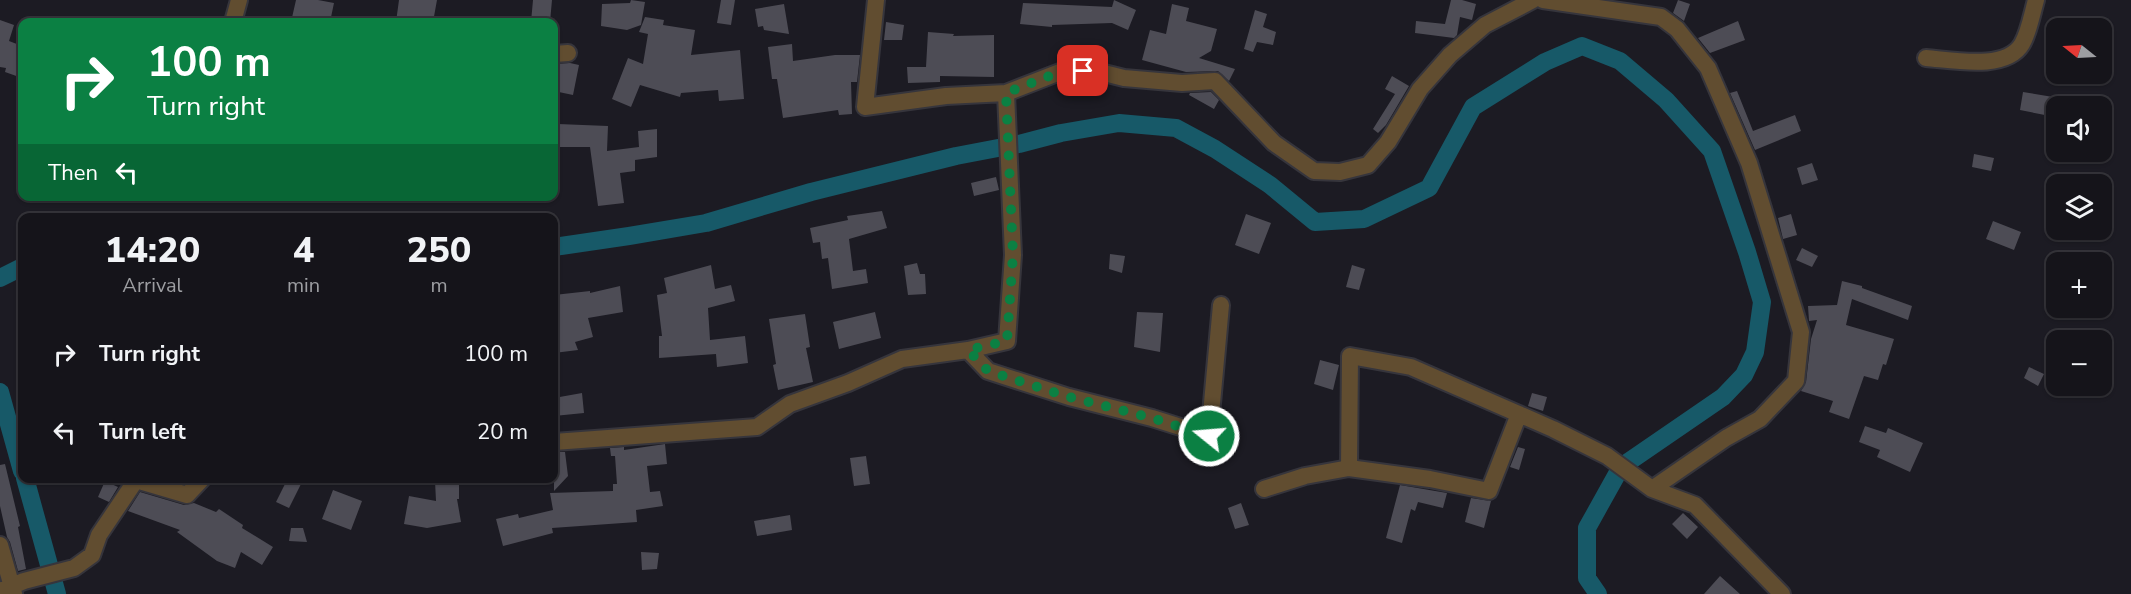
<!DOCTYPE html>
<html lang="en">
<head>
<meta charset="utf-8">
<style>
	body { margin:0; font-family:"Nunito Sans",sans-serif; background:#1e1d23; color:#f1f3f6; height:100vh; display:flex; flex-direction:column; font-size:22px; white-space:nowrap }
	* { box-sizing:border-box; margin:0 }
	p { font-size:20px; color:#9d9ea2 }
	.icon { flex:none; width:33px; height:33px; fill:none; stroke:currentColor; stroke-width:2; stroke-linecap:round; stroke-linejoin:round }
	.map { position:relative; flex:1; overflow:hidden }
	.side { position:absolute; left:18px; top:213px; width:540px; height:270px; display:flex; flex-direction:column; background:#15141a; border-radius:12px; box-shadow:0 2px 4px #0004,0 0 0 2px #343339 }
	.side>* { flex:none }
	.guide { position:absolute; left:18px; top:18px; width:540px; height:183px; border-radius:12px; box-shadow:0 2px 4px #0004,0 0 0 2px #343339; background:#0b8043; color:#fff; overflow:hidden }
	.needle { width:39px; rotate:288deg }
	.controls { position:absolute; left:2046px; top:18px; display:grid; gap:12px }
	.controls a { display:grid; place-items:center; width:66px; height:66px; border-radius:12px; background:#15141a; box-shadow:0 2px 4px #0004,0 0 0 2px #343339; font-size:30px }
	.pin { position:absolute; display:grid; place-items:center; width:51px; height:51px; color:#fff; margin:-26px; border-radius:12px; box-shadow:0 3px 9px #0006 }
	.me { position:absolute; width:66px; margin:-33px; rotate:287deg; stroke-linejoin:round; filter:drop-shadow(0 0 4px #0008) }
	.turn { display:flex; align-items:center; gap:21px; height:126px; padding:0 30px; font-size:27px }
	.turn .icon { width:78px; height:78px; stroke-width:2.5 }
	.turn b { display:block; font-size:42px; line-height:51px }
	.then { display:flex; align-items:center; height:57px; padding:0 30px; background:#0003; gap:12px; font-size:22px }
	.eta { display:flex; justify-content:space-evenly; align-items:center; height:102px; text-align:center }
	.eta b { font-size:36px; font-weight:800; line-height:42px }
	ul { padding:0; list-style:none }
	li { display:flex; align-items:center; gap:18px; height:78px; padding:0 30px }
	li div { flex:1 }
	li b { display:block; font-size:22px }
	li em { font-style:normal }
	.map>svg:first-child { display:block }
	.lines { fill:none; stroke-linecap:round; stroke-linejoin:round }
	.canal { stroke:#175968; stroke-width:18 }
	.building { fill:#4d4c55 }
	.minor-casing { stroke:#36353c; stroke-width:20 }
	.minor { stroke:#614d30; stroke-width:16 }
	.route { stroke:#0b8043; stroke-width:10; stroke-dasharray:0 18 }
</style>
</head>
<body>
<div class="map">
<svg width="2131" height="594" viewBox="0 0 2131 594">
	<rect width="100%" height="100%" fill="#1c1b23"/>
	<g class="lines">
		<path class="canal" d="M554,247L629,236L706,223L811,192L956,156L1019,144L1061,133L1119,123L1176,128L1215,149L1270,185L1315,222L1364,219L1429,188L1473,107L1545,62L1582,46L1620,61L1666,100L1712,151L1747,252L1762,302L1755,352L1744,375L1723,397L1621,467L1587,528V578L1598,594
			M0,278L22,267
			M0,392L22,471
			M25,478L57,594"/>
	</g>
	<path class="building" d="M296,0H318L334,3L330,22H291Z
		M399,0H437L433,22H396Z
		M533,0H552L550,22H531Z
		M631,0L645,2L641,25L627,30L601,26L602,4L630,3Z
		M721,0H735L731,25L717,23Z
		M1114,0L1136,10L1128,30L1112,23L1052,25V27L1020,24L1023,3L1112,7Z
		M1451,0H1462L1476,4L1472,20L1460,17L1457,35L1454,38L1415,33L1416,21L1445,24Z
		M1678,0L1690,4L1684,21L1673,13Z
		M784,4L789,34L764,30L763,26L758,27L755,9Z
		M1172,4L1189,8L1186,21L1217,29L1211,51L1199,58L1235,69L1229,81L1218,71L1186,72L1142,60L1150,30L1166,34Z
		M1255,10L1267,14L1263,27L1276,32L1273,45L1257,42L1253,52L1244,49Z
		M645,17L664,20L663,25L695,30L691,55L740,50L744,99L719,101L718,90L681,93L680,97L640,85L631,107L612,99L628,58L643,64L648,34L639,32Z
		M0,20L14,25L9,41L22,46V78L5,72L6,68L0,67Z
		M1738,21L1745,40L1710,53L1698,38Z
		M886,22L904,25L902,40H884Z
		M928,32L954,34L953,36L994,35V77L940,76V82L908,83L907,67H926Z
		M792,44L793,61L835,55H860L857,82H851L852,114L839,115L838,110L783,118L777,79H772L768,47Z
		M570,63L579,65L573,95L554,91L555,64Z
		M1392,76L1409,86L1386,125L1378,133L1373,129L1395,94L1385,89Z
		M1737,91L1753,131L1795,115L1801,131L1755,150L1730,93Z
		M1211,92L1219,100L1214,109L1189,95L1190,93Z
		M2023,92L2059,98L2055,117L2020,110Z
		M558,124L608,126L607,151L639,147L638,131L657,129V157L635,160V171L620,173L624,203L598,206L590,147H556Z
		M1974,154L1994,158L1991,171L1972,167Z
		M1812,163L1818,180L1802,185L1797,168Z
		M996,177L999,190L974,196L971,183Z
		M882,211L887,228L849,239L853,271L866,269L868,283L832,289L828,258L822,259L820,242L813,243L810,228L848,220L847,216Z
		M1246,214L1271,223L1259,254L1235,245Z
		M1791,214L1797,235L1783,239L1778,218Z
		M1993,221L2021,232L2014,250L1986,239Z
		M1802,248L1818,256L1812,267L1796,260Z
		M1110,254L1125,256L1122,273L1109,269Z
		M917,263L920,274H925L926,294L908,295L904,266Z
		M711,265L715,289L731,285L735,301L708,308L710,340L745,336L748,363L717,367L716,354L659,358V336H662L657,295L667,293L664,278Z
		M1352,265L1365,269L1359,290L1346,287Z
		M1842,281L1862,286V288L1912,306L1908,320L1852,299L1846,325L1894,339L1886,365L1883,364L1878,380L1864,376L1849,419L1829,412L1833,401L1801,391L1806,382L1811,339L1817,320L1809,321L1808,306L1837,305Z
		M620,286L623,312L588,318L593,337L575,342L578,350L554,353V295L590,291V293Z
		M875,312L881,338L839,349L833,322Z
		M1137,312L1163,313L1160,352L1134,347Z
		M805,314L810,347L806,348L813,382L778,390L773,365L776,364L769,319Z
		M1320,360L1339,365L1333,390L1314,384Z
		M2029,367L2044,374L2038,386L2024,378Z
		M582,393L584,413L554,416V398Z
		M1532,393L1547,397L1543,411L1528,406Z
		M1865,426L1886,433L1888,428L1923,443L1910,472L1877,457L1880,450L1859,442Z
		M665,444L667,464L647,466L650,492L660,491L663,506L636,510L637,522L552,528L553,533L503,546L496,519L518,514L519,518L553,510L550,493L613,491V484H617L615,456H611L610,448L624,447V450Z
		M1518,447L1525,449L1519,470L1510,467Z
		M554,452H565L568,476L554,491Z
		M866,456L870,484L854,486L850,458Z
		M5,464L20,526L18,527L26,569L18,571L10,542L7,537L0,506V465Z
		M288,478H304L289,508L276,502Z
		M459,480V499H457L461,522L427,528L404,524L409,496L436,501L435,481Z
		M105,481L118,487L109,502L98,497Z
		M1400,485L1447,493L1443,508L1418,502L1415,511L1411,509L1402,543L1386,538Z
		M333,490L362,501L351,530L322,519Z
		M140,492L184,505L194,503L216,512L219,509L243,525L242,528L273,547L262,565L241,552L235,568L217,561L177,532L180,530L128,511Z
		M1471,498L1491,501L1484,528L1465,522Z
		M1241,503L1249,525L1235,529L1228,508Z
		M1683,513L1698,527L1687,539L1672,524Z
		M790,515L792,530L757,536L754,521Z
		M291,528H303L307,542L289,541Z
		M641,552L659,553L657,569L642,570Z
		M1720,576L1740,594H1704Z"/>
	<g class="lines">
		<g class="minor-casing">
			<path id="minor" d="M876,0L865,107L946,96L1006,93L1013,255L1007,341L968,350L988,371L1069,397L1152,418L1209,436L1221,305
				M1543,0L1661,17L1677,29L1708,68L1749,163L1801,332L1796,381L1760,419L1726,438L1652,489
				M233,22L239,0
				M554,54L568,53
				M1926,58C1953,60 2006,71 2022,44C2029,32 2032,14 2036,0
				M1006,93L1065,70L1100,72L1124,78L1182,83L1215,81L1274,143L1314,171L1340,172L1368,165L1388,142L1420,89L1450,55L1485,25L1533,0
				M554,442L757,427L790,404L848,383L902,359L968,350
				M1349,468L1350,356L1411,367L1553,429L1607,456L1652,489L1695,505L1782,594
				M1264,489L1305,476L1349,468L1430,479L1489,491L1519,414
				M0,545L14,594
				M0,591L24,581L74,568L92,555L99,535L136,480L187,495L203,478"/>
		</g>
		<use href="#minor" class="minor"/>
	</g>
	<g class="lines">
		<path class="route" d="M1083,71L1065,70L1006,93L1013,255L1007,341L968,350L988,371L1069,397L1152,418L1209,436"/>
	</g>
</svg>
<div class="controls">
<a><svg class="needle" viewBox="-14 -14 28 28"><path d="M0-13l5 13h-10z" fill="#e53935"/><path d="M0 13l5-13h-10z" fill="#9d9ea2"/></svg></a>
<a><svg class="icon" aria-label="sound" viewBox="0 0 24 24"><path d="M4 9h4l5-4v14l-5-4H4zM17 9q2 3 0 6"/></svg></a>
<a><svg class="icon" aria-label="layers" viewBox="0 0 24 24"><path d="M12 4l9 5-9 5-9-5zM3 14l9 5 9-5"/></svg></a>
<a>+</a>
<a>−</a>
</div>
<div class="pin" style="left:1083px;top:71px;background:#d93025"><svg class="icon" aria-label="arrive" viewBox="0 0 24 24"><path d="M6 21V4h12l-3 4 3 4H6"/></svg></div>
<svg class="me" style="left:1209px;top:436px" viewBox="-20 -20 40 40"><circle r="17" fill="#0b8043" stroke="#fff" stroke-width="3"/><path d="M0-11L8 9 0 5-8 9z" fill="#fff"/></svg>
<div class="guide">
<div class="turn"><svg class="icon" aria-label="right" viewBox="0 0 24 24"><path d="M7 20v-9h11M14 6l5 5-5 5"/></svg><div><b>100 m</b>Turn right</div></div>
<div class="then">Then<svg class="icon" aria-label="left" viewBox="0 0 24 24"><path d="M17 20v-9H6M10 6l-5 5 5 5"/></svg></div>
</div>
<section class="side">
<div class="eta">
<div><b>14:20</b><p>Arrival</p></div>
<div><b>4</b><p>min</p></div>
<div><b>250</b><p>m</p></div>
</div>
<ul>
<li><svg class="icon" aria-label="right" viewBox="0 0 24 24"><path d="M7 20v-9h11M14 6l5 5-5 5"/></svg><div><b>Turn right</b></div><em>100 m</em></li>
<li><svg class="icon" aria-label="left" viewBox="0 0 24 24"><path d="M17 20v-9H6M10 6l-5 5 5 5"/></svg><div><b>Turn left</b></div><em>20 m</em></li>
</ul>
</section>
</div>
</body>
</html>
